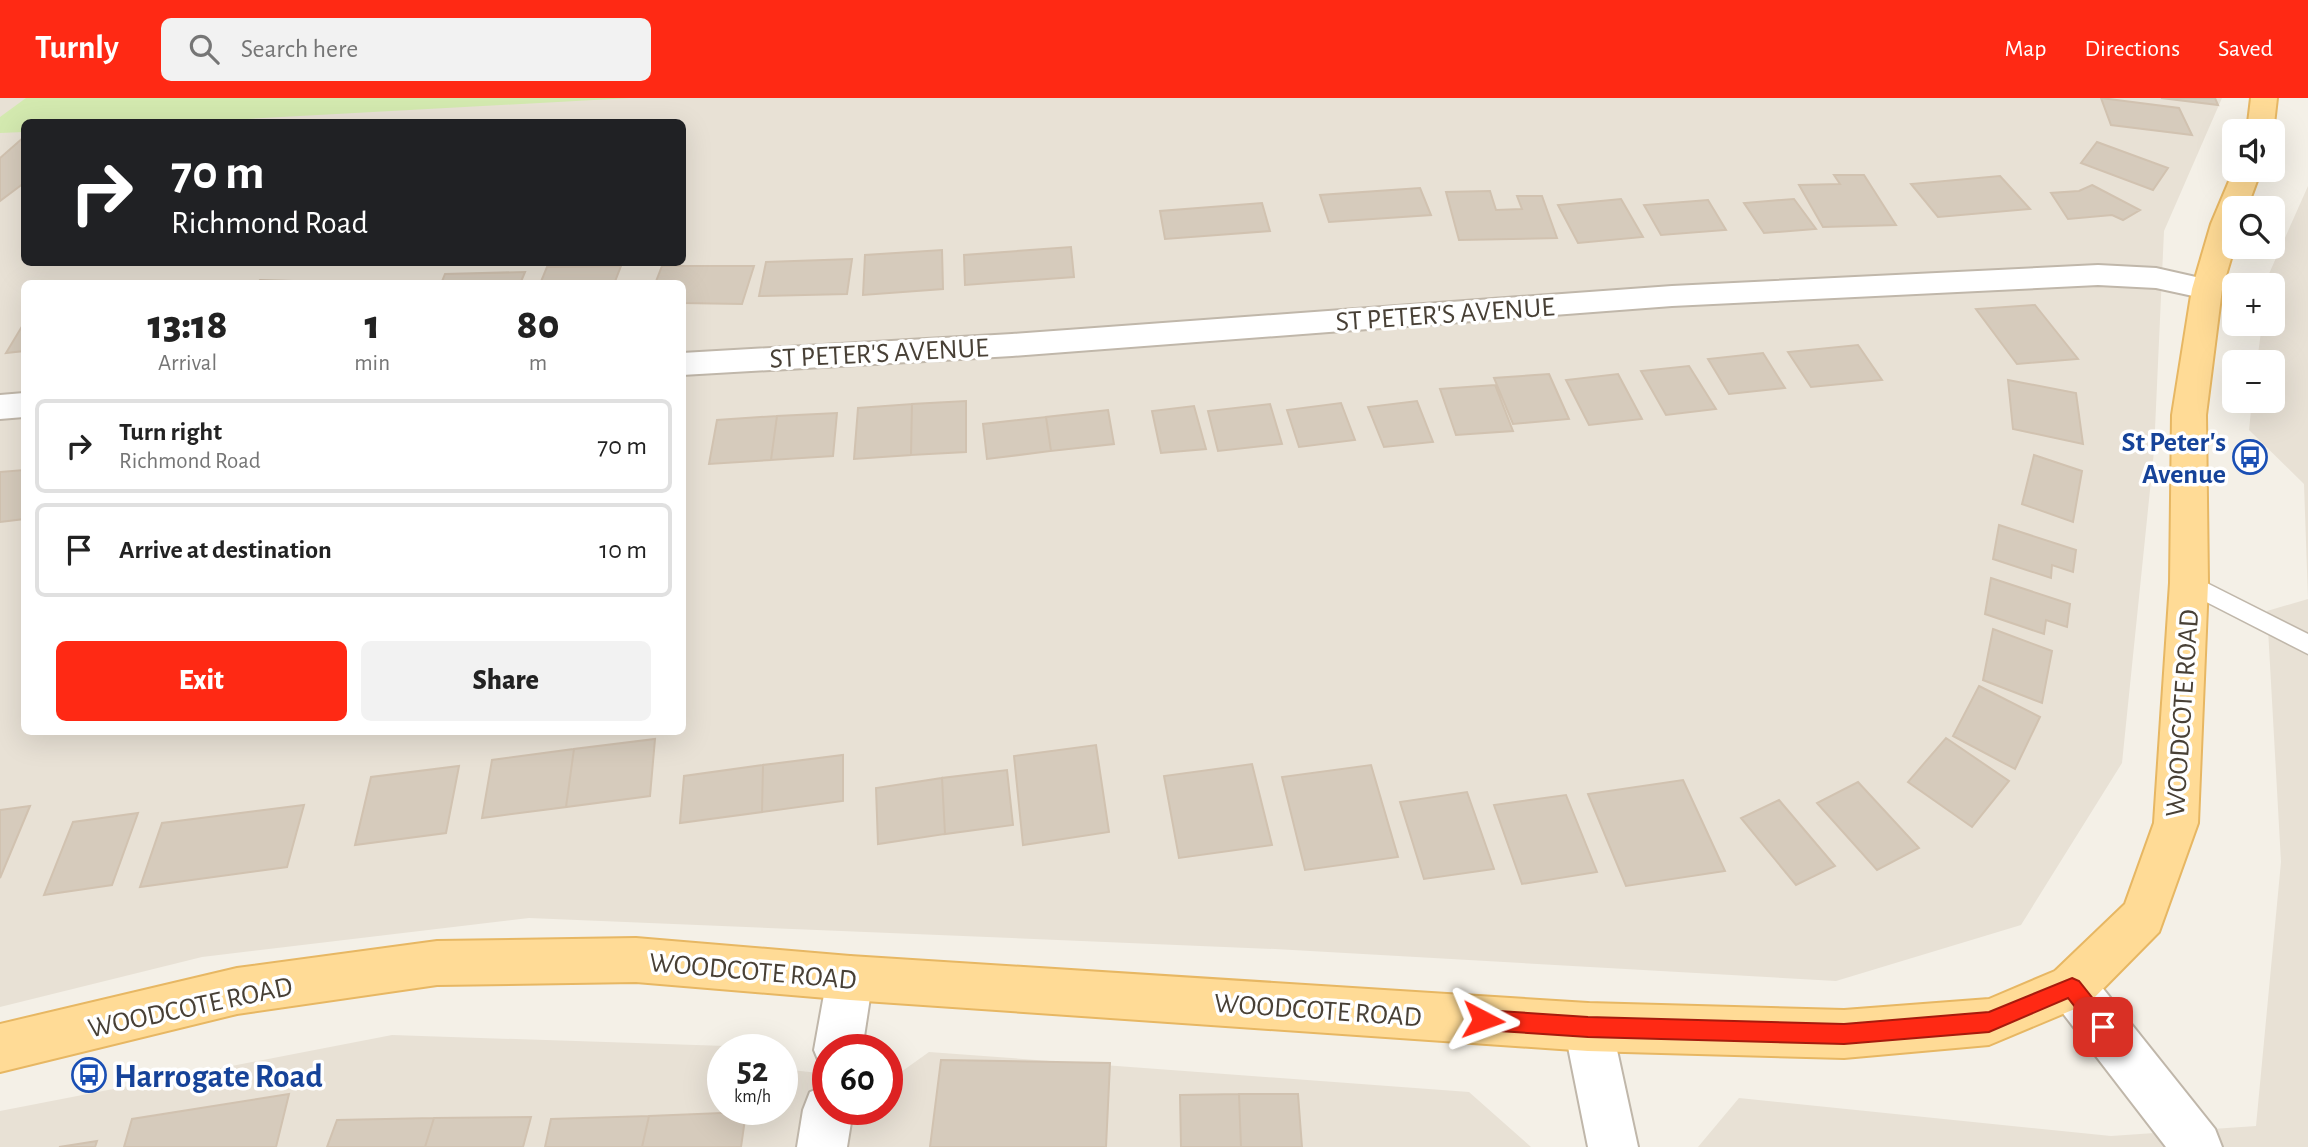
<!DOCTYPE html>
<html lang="en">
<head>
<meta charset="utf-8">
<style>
	body { margin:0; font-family:"Alegreya Sans",sans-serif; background:#f2f2f2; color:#222; height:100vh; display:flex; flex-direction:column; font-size:26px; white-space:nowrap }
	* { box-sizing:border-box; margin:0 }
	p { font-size:23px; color:#767676 }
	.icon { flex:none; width:38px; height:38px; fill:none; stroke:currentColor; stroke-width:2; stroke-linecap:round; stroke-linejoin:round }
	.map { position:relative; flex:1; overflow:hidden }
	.side { position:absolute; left:21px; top:182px; width:665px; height:455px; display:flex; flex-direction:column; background:#fff; border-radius:10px; box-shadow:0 7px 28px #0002 }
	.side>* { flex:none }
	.guide { position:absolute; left:21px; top:21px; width:665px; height:147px; border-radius:10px; box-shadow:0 7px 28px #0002; background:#202124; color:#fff; overflow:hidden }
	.buttons { position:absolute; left:2222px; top:21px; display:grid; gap:14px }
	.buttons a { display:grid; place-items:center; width:63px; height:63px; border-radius:10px; background:#fff; box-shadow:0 7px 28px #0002; font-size:35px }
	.speed { position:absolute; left:707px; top:936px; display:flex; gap:14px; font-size:35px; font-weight:700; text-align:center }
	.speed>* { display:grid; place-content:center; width:91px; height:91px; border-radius:50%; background:#fff; box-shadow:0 7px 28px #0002; line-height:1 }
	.speed small { font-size:18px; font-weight:400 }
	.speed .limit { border:10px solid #d22; background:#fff; color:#111 }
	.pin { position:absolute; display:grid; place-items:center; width:60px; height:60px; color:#fff; margin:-30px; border-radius:14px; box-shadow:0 4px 10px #0006 }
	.me { position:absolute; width:77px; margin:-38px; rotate:94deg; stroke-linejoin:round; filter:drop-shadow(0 0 5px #0008) }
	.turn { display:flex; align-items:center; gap:24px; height:147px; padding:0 35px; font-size:32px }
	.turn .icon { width:91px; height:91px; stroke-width:2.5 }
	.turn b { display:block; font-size:49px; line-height:60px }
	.eta { display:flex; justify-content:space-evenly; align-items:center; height:119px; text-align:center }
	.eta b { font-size:42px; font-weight:800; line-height:49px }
	.button { display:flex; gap:14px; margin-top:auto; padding:14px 35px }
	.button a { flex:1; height:80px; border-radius:10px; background:#ff2914; color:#fff; font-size:28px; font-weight:800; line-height:80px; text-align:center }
	.button a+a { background:#f2f2f2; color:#222 }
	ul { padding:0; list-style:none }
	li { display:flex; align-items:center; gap:21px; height:94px; margin:0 14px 10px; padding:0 21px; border:4px solid #e0e0e0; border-radius:10px }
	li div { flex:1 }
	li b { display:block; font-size:26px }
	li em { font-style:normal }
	header { display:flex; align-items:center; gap:42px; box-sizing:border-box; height:98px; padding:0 35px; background:#ff2914; color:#fff }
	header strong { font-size:33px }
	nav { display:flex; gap:38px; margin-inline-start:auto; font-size:24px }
	.search { width:490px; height:63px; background:#f2f2f2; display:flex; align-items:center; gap:18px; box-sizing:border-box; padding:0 24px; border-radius:10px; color:#767676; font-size:26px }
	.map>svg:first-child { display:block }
	.residential { fill:#e8e1d5; fill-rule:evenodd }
	.green { fill:#d3e9af }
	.building { fill:#d6cbbc; stroke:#d1c2b0; stroke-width:2 }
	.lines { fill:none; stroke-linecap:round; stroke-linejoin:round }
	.service-casing { stroke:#c0b7aa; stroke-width:3 }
	.minor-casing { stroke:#c0b7aa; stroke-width:4 }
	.primary-casing { stroke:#e7b763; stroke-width:4 }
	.service { fill:#fff; fill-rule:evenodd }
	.minor { fill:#fff; fill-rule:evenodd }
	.primary { fill:#ffdb96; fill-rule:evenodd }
	.route { fill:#ff2914; stroke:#a61b0d; stroke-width:2 }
	.labels { text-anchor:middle; stroke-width:7; stroke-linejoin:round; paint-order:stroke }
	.street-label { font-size:28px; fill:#484036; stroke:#fff }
	.transit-label { font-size:28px; font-weight:bold; fill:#164399; stroke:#fff; text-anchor:end }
	.near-transit-label { font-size:33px; font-weight:bold; fill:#164399; stroke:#fff; text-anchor:start }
</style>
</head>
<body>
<header>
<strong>Turnly</strong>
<div class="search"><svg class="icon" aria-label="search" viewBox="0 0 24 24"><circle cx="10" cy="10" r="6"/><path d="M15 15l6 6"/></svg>Search here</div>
<nav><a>Map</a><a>Directions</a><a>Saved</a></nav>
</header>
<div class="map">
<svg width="2308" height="1049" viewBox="0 0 2308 1049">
	<rect width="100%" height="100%" fill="#f4f0e7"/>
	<path class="residential" d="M0,0H2222L2164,133L2154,353L2122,665L2021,827L1836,883L1275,851L529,820L202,859L0,909ZM24,24H682V164H24ZM24,186H682V634H24Z
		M2308,88V1049H1698L1739,1000L2111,1038L2256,1028L2281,764L2267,513L2308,501L2304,386L2249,332L2252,303H2273V264H2257L2262,226H2273V187H2266L2268,178Z
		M392,937L756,949L759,952H723V1012H782V971L828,976V1012H887V984L929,954L1469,994L1531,1049H0V1013Z"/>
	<path class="green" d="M26,0H630L192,24H24V34L0,35V19Z"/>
	<path class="building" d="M2101,0L2179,10L2192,37L2111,27Z
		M2161,0H2215L2218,7Z
		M24,39V85L0,103V60Z
		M2097,44L2168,70L2153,92L2081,65Z
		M1834,77H1864L1896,127L1823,129L1799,87L1840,86Z
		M2000,78L2030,111L1938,119L1911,86Z
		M2092,87L2140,112L2123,122L2112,117L2068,121L2051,95L2079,93Z
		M1420,90L1431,117L1329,124L1320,97Z
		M1490,93L1496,112L1522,111L1517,98H1542L1557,140L1459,142L1446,94Z
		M1621,101L1643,139L1578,145L1558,107Z
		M1794,101L1816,131L1764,135L1744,105Z
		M1708,102L1726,132L1661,137L1644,107Z
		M1262,105L1270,133L1165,141L1160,113Z
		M1071,149L1074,179L965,187L964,157Z
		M942,152L943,191L863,197L865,157Z
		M852,161L847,196L759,198L766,164Z
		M621,168L614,186H540L547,169Z
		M662,168H754L742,206L682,205V186H655Z
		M525,174L520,186H441L445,176Z
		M260,182L326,184L257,186Z
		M2035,207L2078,261L2017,266L1976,211Z
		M24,225V253L6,255Z
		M1858,247L1882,282L1811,289L1788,254Z
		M1763,255L1785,290L1729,296L1708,261Z
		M1689,268L1716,311L1666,317L1641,273Z
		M1549,276L1569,321L1513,326L1494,280Z
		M1618,276L1642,321L1589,327L1566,282Z
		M2008,282L2076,295L2083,346L2013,331Z
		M1495,287L1513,333L1456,337L1440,291Z
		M966,303V354L911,357L912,306Z
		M1417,303L1433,344L1384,349L1368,309Z
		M1341,305L1355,342L1299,349L1287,312Z
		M912,306L911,357L854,361L858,310Z
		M1270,306L1282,346L1218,353L1208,313Z
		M1194,308L1206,351L1161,355L1152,313Z
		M1108,312L1114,346L1051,353L1046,319Z
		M837,315L833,358L771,362L777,318Z
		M777,318L771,362L709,366L717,322Z
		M1046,319L1051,353L987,361L983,326Z
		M2034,357L2082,373L2073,424L2022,406Z
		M24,372V421L0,424V374Z
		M1999,427L2076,452L2073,474L2052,467L2051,480L1993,461Z
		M1991,480L2070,506L2067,529L2046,522L2044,536L1985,516Z
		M1993,531L2052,553L2042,605L1983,582Z
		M1979,588L2040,619L2015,671L1953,638Z
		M1946,640L2009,683L1972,729L1908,684Z
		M655,641L650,698L566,709L574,651Z
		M1096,647L1109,734L1023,747L1014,658Z
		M574,651L566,709L482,720L492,662Z
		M843,657V703L762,714L763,667Z
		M1252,666L1272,747L1179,760L1164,678Z
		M763,667L762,714L680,725L684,678Z
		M1371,667L1398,759L1305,772L1282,679Z
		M459,668L446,735L355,747L371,679Z
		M1007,672L1013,727L945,736L942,680Z
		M942,680L945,736L878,746L876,690Z
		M1683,682L1725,773L1626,788L1588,696Z
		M1858,684L1919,750L1877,772L1817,705Z
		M1467,694L1494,771L1424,781L1400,704Z
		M1566,697L1597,774L1522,786L1494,707Z
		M1779,702L1835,768L1796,787L1741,720Z
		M304,707L287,769L140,789L162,725Z
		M30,708L0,780V712Z
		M138,715L112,787L44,797L73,724Z
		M941,962L1110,965L1106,1049H930Z
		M289,996L276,1049H124L132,1021Z
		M1239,996L1241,1049H1181L1180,997Z
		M1239,996H1298L1302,1049H1241Z
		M746,1014L741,1049H642L649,1018Z
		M649,1018L642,1049H545L551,1021Z
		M531,1019L523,1049H425L434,1020Z
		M434,1020L425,1049H327L337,1022Z
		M97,1043L95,1049H59Z"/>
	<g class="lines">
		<g class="service-casing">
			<path id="service" d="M2189,476L2308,536V556L2181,491L2178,485L2181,479Z"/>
		</g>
		<g class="minor-casing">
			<path id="minor" d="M2098,167L2156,170L2218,184L2222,191L2218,198L2207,201L2156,190L2098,187L1672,208L1012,258L682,277V255L1012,236L1672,188Z
				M24,295V319L0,321V297Z
				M850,858L866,864L873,880L862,952H828V972L821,969L814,952L827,880L834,864Z
				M2072,866L2089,873L2215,1031L2222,1049H2166L2055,905L2049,889L2055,873Z
				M1588,905L1605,912L1612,929L1638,1049H1588L1564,929L1571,912Z
				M828,987V1012H853L847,1049H797L803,1012L810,994Z"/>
		</g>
		<g class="primary-casing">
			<path id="primary" d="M2251,0H2277L2273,35L2247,33Z
				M2235,69V72H2261L2247,110H2235V147L2222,191L2206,317L2208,485L2198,725L2159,834L2089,905L1989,947L1844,960L1588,953L850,902L636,884L437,887L237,916L0,974V926L237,870L437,843L636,840L850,858L1588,905L1844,912L1989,901L2055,873L2125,806L2154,725L2170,485L2172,317L2192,191L2211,126Z"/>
		</g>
		<use href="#service" class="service"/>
		<use href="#minor" class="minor"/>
		<use href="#primary" class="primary"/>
	</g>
	<path class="route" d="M2072,880L2079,883L2110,922L2113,929L2110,936L2103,939L2096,936L2068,900L1989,934L1844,946L1588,939L1483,932L1476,929L1473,922L1476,915L1483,912L1588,919L1844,926L1989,914Z"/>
	<defs>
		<g id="bus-ring" transform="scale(1.75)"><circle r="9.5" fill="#fff" stroke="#1a4fb4" stroke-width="1.5"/><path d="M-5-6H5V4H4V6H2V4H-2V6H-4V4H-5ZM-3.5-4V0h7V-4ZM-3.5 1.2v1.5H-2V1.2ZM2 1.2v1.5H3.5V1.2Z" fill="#1a4fb4"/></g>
	</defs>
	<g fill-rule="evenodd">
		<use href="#bus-ring" x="2250" y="359"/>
		<use href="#bus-ring" x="89" y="977"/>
	</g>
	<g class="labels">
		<g class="street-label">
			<text transform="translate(1445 215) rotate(-4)" y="10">ST PETER'S AVENUE</text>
			<text transform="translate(879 254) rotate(-3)" y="10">ST PETER'S AVENUE</text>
			<text transform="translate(2181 615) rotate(-86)" y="10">WOODCOTE ROAD</text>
			<text transform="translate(753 872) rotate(5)" y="10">WOODCOTE ROAD</text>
			<text transform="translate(190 908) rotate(-12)" y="10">WOODCOTE ROAD</text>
			<text transform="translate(1318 911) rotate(4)" y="10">WOODCOTE ROAD</text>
		</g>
		<g class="transit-label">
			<text x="2226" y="353">St Peter's<tspan x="2226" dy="32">Avenue</tspan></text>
		</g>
		<g class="near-transit-label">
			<text x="114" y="989">Harrogate Road</text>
		</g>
	</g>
</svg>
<div class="buttons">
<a><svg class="icon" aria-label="sound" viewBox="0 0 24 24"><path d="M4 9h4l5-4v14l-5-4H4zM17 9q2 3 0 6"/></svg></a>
<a><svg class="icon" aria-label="search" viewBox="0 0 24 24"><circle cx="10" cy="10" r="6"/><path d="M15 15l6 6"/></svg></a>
<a>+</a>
<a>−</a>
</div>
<div class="speed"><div>52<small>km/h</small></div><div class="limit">60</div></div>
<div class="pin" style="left:2103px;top:929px;background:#d93025"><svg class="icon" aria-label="arrive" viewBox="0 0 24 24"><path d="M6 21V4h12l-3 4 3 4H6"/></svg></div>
<svg class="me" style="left:1483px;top:922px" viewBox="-20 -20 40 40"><path d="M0-17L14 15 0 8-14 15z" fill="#ff2914" stroke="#fff" stroke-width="4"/></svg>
<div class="guide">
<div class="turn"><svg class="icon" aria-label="right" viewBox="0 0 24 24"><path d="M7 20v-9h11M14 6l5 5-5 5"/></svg><div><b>70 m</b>Richmond Road</div></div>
</div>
<section class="side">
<div class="eta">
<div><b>13:18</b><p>Arrival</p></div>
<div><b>1</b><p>min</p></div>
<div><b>80</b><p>m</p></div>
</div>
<ul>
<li><svg class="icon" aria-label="right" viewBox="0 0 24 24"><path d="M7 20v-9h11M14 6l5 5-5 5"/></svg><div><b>Turn right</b><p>Richmond Road</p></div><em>70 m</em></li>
<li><svg class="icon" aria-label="arrive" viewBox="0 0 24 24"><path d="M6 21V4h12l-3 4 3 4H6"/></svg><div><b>Arrive at destination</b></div><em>10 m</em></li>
</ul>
<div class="button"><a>Exit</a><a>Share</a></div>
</section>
</div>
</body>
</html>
